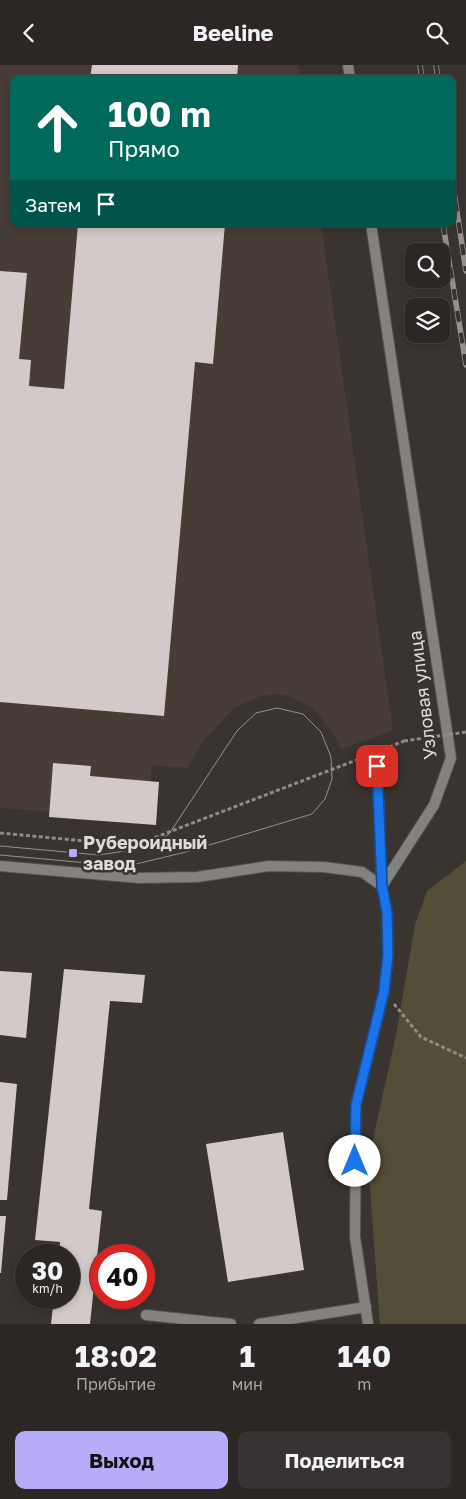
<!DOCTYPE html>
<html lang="ru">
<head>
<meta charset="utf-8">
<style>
	body { margin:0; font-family:"Golos Text",sans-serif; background:#383332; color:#f1f3f6; height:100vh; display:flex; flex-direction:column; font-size:19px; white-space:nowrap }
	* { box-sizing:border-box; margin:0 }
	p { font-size:16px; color:#a6a5a7 }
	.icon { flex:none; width:28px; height:28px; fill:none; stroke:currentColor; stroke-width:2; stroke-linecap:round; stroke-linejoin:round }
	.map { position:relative; height:1259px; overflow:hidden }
	.details { display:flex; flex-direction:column; background:#2c2725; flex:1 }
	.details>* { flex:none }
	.banner { position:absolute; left:10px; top:10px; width:446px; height:152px; border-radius:10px; box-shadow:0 2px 8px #0003,0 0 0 1px #484442; background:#00695c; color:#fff; overflow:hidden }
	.buttons { position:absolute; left:405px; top:178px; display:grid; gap:10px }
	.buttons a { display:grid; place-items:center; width:45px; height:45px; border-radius:10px; background:#2c2725; box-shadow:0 2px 8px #0003,0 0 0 1px #484442; font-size:25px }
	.speed { position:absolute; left:15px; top:1179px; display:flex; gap:10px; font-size:25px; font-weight:700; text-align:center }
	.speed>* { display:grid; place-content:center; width:65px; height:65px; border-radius:50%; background:#2c2725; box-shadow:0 2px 8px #0003,0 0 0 1px #484442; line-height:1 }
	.speed small { font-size:12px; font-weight:400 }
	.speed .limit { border:8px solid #d22; background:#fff; color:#111 }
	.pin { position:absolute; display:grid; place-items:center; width:42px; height:42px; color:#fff; margin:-21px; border-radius:10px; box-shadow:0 2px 8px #0006 }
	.me { position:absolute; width:55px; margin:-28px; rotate:0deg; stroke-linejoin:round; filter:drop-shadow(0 0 4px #0008) }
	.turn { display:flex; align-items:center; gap:18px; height:105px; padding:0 15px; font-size:22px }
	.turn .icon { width:65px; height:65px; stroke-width:2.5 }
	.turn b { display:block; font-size:35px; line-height:42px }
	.then { display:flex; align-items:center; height:48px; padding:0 15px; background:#0003; gap:10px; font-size:19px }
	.eta { display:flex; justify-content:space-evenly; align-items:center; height:85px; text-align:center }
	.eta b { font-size:30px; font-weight:700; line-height:35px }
	.cta { display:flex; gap:10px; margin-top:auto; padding:10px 15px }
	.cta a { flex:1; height:58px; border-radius:10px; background:#b6acf8; color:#111; font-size:20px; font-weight:700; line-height:58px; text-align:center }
	.cta a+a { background:#383332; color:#f1f3f6 }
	header { display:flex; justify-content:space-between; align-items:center; height:65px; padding:0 15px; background:#2c2725; font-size:22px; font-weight:700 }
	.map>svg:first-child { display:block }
	.built { fill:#483c36 }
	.green { fill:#544d37 }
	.building { fill:#d2c9c8 }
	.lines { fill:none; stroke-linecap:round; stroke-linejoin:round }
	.service-casing { stroke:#58524f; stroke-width:12 }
	.tertiary-casing { stroke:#58524f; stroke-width:12 }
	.path { stroke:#908b88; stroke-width:3; stroke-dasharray:4 2.5; stroke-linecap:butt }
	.service { stroke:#84827f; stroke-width:10 }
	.tertiary { stroke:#84827f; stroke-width:10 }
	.tram { stroke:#96918f; stroke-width:1 }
	.rail-casing { stroke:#96918f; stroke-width:5.5 }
	.rail { stroke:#3a3431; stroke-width:4; stroke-dasharray:11; stroke-linecap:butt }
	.path-bridge { stroke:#908b88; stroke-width:3; stroke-dasharray:4 2.5; stroke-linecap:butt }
	.route-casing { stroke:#114b97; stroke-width:12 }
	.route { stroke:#1a73e8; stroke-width:9 }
	.poi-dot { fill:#b6acf8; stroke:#3a3431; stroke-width:2 }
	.labels { text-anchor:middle; stroke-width:5; stroke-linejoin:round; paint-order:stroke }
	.street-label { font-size:18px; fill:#dfdbd9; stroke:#3a3431 }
	.poi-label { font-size:18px; font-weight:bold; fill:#dfdbd9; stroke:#3a3431; text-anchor:start }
</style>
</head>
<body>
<header><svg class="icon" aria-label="back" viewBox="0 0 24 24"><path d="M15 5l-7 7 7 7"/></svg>Beeline<svg class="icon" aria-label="search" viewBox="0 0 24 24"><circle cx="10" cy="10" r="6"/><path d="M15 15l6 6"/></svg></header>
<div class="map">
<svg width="466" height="1259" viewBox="0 0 466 1259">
	<rect width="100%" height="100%" fill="#3a3431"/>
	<path class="built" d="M0,0H298L300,14H14V159H321L393,666L341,684L334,669L313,643L287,630L274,629L261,631L235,642L203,676L188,703L152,700L146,754L0,743Z"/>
	<path class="green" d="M466,796V1259H380L368,1097L396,970L415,860L427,826Z"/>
	<path class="building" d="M92,0H238L237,14H90Z
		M78,159H225L213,299L195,297L164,651L0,637V206L27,208L19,294L31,295L29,321L64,324Z
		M53,698L91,701L90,711L159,717L156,760L49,752Z
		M64,904L145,910L142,938L110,936L89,1144L102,1146L90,1259H51L54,1232H69V1190H59L60,1177L35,1175Z
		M0,906L32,908L26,973L0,970Z
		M0,1017L17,1019L7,1135H0Z
		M283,1067L304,1205L228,1217L206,1079Z
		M0,1151H6L1,1208H0Z"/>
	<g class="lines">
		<g class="service-casing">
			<path id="service" d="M377,701L382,821
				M146,1250L231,1259
				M259,1259L366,1242"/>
		</g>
		<g class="tertiary-casing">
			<path id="tertiary" d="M348,0L350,14
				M0,801L139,813L197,812L269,801L324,802L362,807L382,821
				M368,1259L355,1172L356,1040L384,927L388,890L387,847L382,821L434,740L451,693L371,159"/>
		</g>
		<path class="path" d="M377,687L404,676
			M0,768L106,778L143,777L367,691
			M394,939L421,972L466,993"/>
		<use href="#service" class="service"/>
		<use href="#tertiary" class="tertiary"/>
		<path class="tram" d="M0,781L99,790L150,782L169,769L237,666L256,648L277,643L303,649L321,667L331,692L332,714L325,734L312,749L186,787L136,799L110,800L0,790"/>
		<g class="rail-casing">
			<path id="rail" d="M420,0L422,14
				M436,0L438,14
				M452,114L466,206
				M443,159L466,300"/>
		</g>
		<use href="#rail" class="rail"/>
		<path class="path-bridge" d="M404,676L466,667"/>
	</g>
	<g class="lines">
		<g class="route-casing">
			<path id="route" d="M355,1096L356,1040L384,926L388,890L387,847L382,821L377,701"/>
		</g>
		<use href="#route" class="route"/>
	</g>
	<rect class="poi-dot" x="68" y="783" width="10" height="10" rx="2.5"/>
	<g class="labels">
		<g class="street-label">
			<text transform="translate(423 630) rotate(-97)" y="6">Узловая улица</text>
		</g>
		<g class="poi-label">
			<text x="83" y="784">Рубероидный<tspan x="83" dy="21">завод</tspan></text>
		</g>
	</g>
</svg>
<div class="buttons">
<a><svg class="icon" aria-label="search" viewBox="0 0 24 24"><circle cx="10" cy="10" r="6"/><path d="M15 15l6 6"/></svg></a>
<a><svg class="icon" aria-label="layers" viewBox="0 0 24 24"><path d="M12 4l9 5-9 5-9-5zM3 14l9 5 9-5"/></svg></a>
</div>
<div class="speed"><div>30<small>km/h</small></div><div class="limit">40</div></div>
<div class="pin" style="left:377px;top:701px;background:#d93025"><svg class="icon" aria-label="arrive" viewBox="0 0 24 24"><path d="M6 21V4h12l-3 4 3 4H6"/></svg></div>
<svg class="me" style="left:355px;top:1096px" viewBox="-20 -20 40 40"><circle r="19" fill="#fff"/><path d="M0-13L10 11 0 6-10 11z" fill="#1a73e8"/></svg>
<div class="banner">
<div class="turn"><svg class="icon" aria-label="ahead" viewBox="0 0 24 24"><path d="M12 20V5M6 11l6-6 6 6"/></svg><div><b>100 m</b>Прямо</div></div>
<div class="then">Затем<svg class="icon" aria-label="arrive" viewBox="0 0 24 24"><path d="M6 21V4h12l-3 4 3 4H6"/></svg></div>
</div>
</div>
<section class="details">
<div class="eta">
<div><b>18:02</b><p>Прибытие</p></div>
<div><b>1</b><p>мин</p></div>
<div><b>140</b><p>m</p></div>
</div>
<div class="cta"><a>Выход</a><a>Поделиться</a></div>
</section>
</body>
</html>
